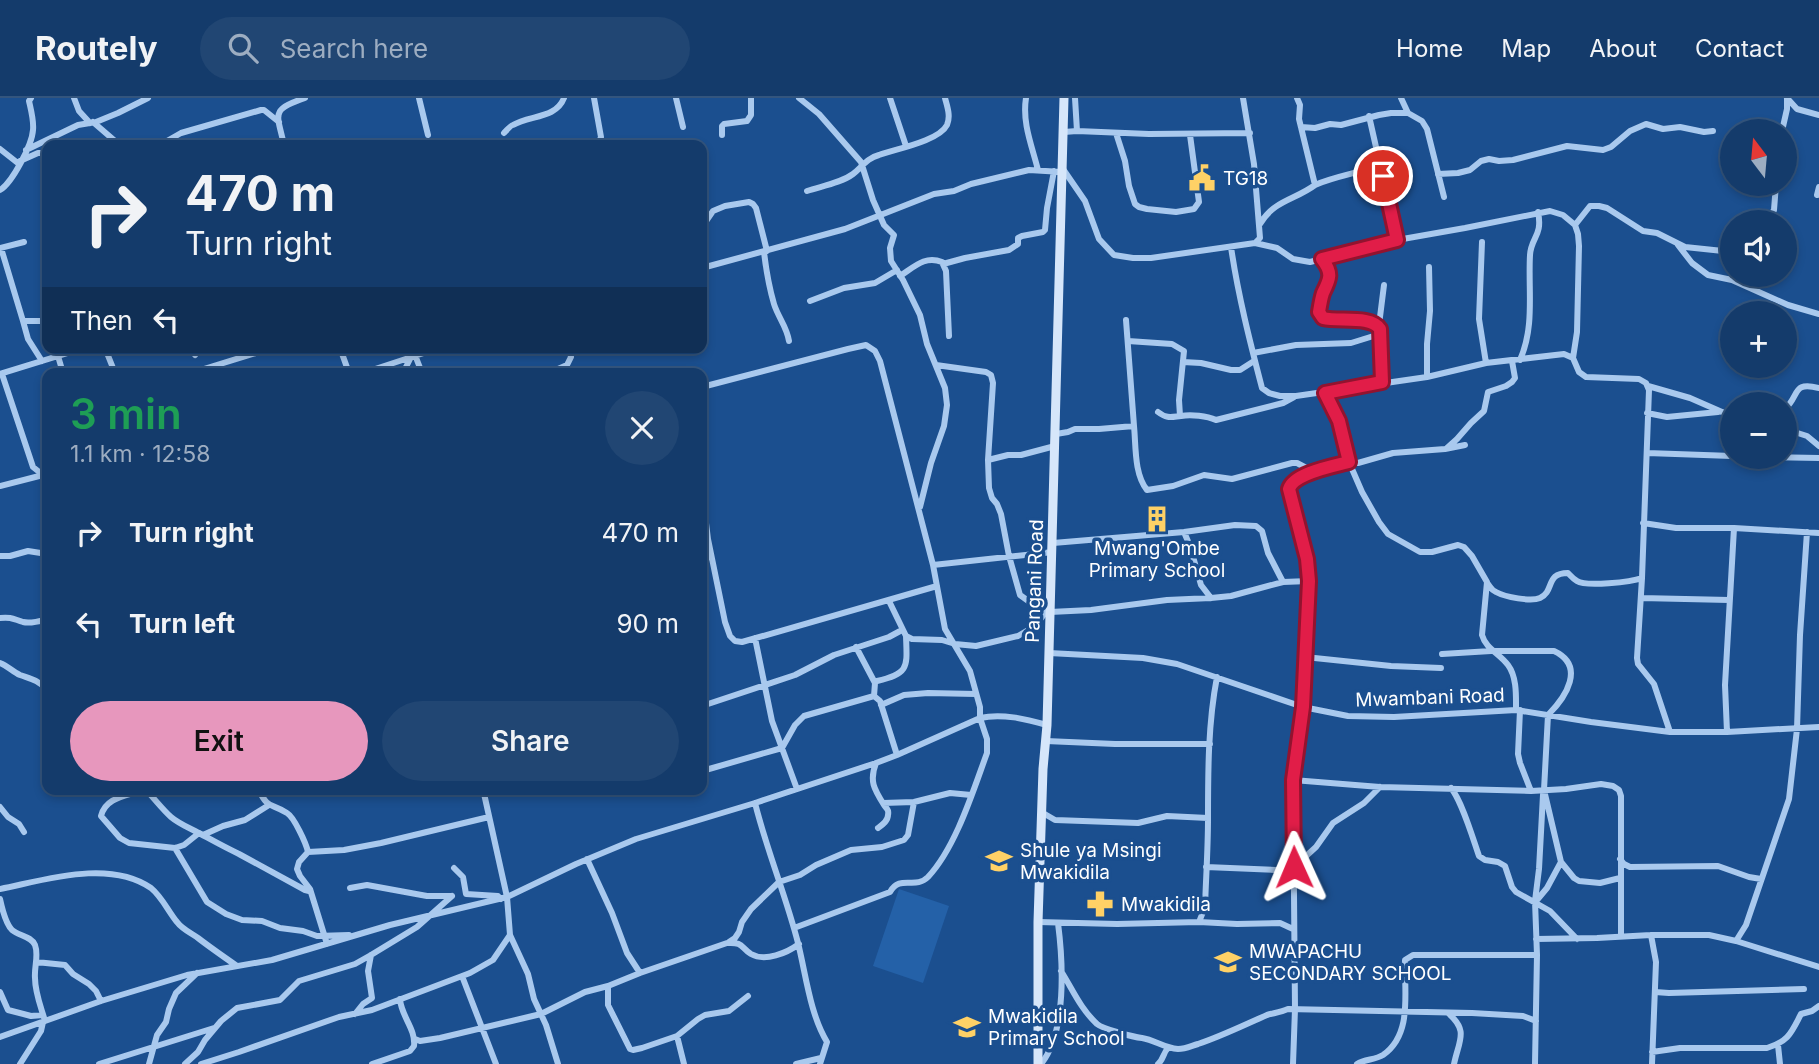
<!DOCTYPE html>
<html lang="en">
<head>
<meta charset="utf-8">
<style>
	body { margin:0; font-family:Inter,sans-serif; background:#214673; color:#f1f3f6; height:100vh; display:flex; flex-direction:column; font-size:26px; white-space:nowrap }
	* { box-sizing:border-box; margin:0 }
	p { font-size:23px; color:#9dadc1 }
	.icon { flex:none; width:38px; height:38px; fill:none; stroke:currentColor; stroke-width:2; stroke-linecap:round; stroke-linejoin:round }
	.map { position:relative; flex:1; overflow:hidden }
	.side { position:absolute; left:42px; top:270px; width:665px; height:427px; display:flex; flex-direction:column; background:#143b6b; border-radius:14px; box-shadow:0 4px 10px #0003,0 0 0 2px #33557e }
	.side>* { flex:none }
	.top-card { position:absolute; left:42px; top:42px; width:665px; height:214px; border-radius:14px; box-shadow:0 4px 10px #0003,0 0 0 2px #33557e; background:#143b6b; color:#f1f3f6; overflow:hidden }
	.needle { width:46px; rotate:344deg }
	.controls { position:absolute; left:1720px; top:21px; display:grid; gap:14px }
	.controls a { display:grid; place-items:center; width:77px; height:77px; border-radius:50%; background:#143b6b; box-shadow:0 4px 10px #0003,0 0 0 2px #33557e; font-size:35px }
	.pin { position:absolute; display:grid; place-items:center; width:60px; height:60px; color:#fff; margin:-30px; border:4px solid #fff; border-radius:50%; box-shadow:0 2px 7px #0007 }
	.me { position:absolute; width:77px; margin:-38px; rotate:359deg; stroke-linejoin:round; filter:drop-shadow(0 0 5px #0008) }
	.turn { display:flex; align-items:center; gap:24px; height:147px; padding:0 28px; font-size:32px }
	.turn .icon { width:91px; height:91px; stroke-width:2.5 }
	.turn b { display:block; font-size:49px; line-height:60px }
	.then { display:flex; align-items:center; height:66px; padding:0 28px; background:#0003; gap:14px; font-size:26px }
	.round { display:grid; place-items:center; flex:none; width:74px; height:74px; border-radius:37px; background:#214673 }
	.summary { display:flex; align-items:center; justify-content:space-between; height:119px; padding:0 28px }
	h1 { font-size:42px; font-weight:600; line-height:52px; color:#1e9e55 }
	.button { display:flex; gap:14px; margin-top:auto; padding:14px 28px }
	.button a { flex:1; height:80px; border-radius:42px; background:#e797bd; color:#111; font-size:28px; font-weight:600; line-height:80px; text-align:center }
	.button a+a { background:#214673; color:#f1f3f6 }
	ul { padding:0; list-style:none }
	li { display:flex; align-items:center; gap:21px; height:91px; padding:0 28px }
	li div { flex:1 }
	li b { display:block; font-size:26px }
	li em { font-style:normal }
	header { display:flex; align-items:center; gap:42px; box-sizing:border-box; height:98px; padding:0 35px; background:#143b6b; border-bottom:2px solid #33557e }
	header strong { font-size:33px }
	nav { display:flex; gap:38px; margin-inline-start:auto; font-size:24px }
	.search { width:490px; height:63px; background:#214673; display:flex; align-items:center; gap:18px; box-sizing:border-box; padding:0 24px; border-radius:38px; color:#9dadc1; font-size:26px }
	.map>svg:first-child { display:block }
	.green { fill:#2461a8 }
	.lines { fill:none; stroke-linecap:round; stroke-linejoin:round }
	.street { stroke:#a9c9ee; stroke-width:6 }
	.secondary { stroke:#d6e6fa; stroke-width:9 }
	.route-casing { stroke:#92132f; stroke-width:18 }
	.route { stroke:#e11d48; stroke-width:12 }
	.labels { text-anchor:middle; stroke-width:7; stroke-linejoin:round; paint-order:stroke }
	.poi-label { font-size:19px; fill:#fff; stroke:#1b4f8f; text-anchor:start }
	.street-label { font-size:19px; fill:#fff; stroke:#1b4f8f }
</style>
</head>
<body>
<header>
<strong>Routely</strong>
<div class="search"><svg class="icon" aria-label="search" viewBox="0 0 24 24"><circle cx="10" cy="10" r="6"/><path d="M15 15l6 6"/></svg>Search here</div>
<nav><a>Home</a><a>Map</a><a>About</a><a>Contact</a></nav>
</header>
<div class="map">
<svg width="1819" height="966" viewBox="0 0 1819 966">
	<rect width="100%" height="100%" fill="#1b4f8f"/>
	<path class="green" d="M899,791L949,808L923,885L873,868Z"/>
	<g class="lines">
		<path class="street" d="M74,0L79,13L90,25
			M419,0L428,37
			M594,0L601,39L598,47
			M676,0L683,29
			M799,0L819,16L861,64L873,102L884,127L894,137L890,150L891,163L903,182L920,217L927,246L945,290L947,307L944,328L931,365L920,409
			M890,0L906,48
			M1026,0C1022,25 1032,48 1038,72
			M1075,0L1077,33
			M1401,0L1408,15L1422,23L1427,31L1444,99
			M1787,0L1797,11L1819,17
			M1369,18L1397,142
			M93,24L115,43L124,47
			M1301,29L1315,30L1330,26L1341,27L1379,17L1391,15H1408
			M1782,33L1787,11V1
			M1064,34L1077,33L1149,36L1250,35
			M504,35C505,34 511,27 513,27C529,17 556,21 564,0
			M1116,35L1125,63L1129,88L1135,106L1139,109L1147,111L1176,114L1194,111L1199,104L1190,37
			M722,37V28L724,26L747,23L751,17V0
			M160,47L181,35L261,12H264L279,24
			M284,47C277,15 270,12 305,0
			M0,51L19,66
			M26,52L78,27L96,24L118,15L148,0
			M20,63L38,55H42L47,68
			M1063,71L1085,103L1099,141L1114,157L1133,160H1151L1255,145L1260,140L1254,66L1243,0
			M1438,76L1458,75L1470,72L1481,63L1489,61L1499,63L1513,62L1567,48L1603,52L1611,49L1630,33L1646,26L1663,31L1680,29L1704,34L1713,33
			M1315,87C1336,78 1359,75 1381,67
			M0,92C12,85 32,47 33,32C34,23 31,12 29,3L31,0
			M807,93C822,88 841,85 853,76C862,69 867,60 879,57C896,51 939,43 947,27C951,18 947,8 945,0
			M1817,97L1819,89
			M1766,124L1774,112L1776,86
			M1260,126C1274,102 1295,102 1315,87L1299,21L1300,7L1297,0
			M1575,127L1590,108H1599L1607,110L1643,133L1657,135L1685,149L1723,153L1732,148
			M702,129L713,113L725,108L749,104L753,106L756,110L767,153
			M1482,144L1479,221L1486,265
			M1255,145L1277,150L1293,161L1310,164L1397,142L1465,130L1550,113L1563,117L1575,127L1578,136L1579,148L1577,234L1573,260
			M1678,147L1692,165L1708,177L1732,182L1788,207L1819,216
			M1231,149C1238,197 1250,244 1262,290L1269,295L1280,298H1296L1427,279L1486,265L1564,256L1573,260L1579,274L1586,279L1639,281L1646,285L1649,292L1642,480L1637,560L1638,566L1654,586L1670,634
			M0,150L24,144
			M1,150L23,223H47
			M764,154C766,171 769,189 774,206C778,219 787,229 789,243
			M1322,161C1341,183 1316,195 1320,218C1337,227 1371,216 1380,231L1382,284
			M943,166L965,160L1009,152L1018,146V140L1022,138L1043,134L1045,132L1047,110L1054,73
			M702,170L845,131L934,96L954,93L971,86L1029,72L1062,74
			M900,178C914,169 925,157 942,164L946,173L949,238
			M810,203L844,190L875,185L897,172
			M1126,222L1134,328
			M23,223L28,241L42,263
			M1379,227L1384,187
			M1128,243L1172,246L1184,253L1179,302L1180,318
			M60,250L58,258L63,275
			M105,250L115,275
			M340,250L349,275
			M1253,255L1296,247L1351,245L1380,236
			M195,257L201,250
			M415,257L422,275
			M1520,262C1535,228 1528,193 1530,157C1531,139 1543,138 1538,114
			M1183,264L1201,265L1231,272H1240L1254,263
			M936,267L986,274L991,277L993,285L988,362L989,390L992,400L997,406L1001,416L1009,458L1020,497L1038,510L1050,514L1091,512L1167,502L1211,500L1231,498L1283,484L1309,483L1307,461L1290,400L1289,391L1291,385L1314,374L1349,364L1358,365L1393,355L1445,351L1465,347
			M191,275L272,250
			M363,275L439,250
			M403,275L411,259
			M549,275L567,267L571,259L569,250
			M0,276L84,250
			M2,276L33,369L43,377
			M1427,279V246L1430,213L1429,169
			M1648,288L1690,300L1722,314L1732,316
			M702,289L848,251L866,247L875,253L880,263L933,467L945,531L970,573L980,609V620C1002,615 1025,621 1047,627
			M1325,295L1339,323L1349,364L1362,394L1379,424L1388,436L1420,454H1432L1458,447L1464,449L1472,458L1487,484L1482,537C1486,551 1499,555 1508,567C1517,579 1516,598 1516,612
			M1785,311C1800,297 1792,283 1819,290
			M1158,314C1167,321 1171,319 1181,318C1191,316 1207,318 1216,322L1283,305L1294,299
			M1647,315L1667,319L1718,314
			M1785,331L1807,338L1819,348
			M1056,336L1068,334L1075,331H1099L1134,328C1136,348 1134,376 1147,392L1173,388L1204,377L1232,381L1292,365H1297L1314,374
			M1447,350L1457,341L1471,325L1484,313L1488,294L1506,288L1512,284L1515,280L1512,263
			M1647,355L1732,358
			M1763,359L1819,360
			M988,362L1008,357H1021L1055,348
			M0,388L47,376
			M702,393L708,441L725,524L730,538L735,543L742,544L937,488
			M1643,425L1676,430H1734L1819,435
			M1184,434L1190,448L1201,487L1211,500
			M1053,445L1184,434L1235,427L1256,428L1262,433L1268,455L1283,484
			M0,458H10L28,453L47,456
			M702,463L711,458
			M933,467L1053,454
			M1488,486C1491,490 1491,492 1496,494C1505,499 1531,504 1540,500C1555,493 1545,475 1568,475C1571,478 1573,481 1577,483C1586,489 1631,484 1642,480
			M1641,500L1729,502
			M889,503L906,538L912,541L942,542L955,546L976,548L1018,538L1035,528L1046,514
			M0,520C12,519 13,521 23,524C31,526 40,523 47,521
			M755,540L772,623L797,691
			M856,549L875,585
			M1049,555L1143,560L1177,566L1303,609L1348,618L1394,619L1516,612L1591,624L1670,634H1727L1819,629
			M1442,556L1491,553H1554C1586,568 1566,599 1548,617L1544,692L1561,764L1574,780L1579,783L1600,785L1620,780
			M1305,559L1391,568L1441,570
			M0,565C8,568 13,574 20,577C31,581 38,582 46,591C44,598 41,606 47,612
			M874,598L875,585L877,583C910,575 907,569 906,538
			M881,607L904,597L928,595L976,596
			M702,608L795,577L834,557L889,539L902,532
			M1520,612L1518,656L1520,665L1531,693
			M1727,634L1725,587L1734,430
			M1046,643L1115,646H1210
			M876,665C869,683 874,691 884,707C887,711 889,712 888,717C888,723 882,727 878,730
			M702,673L782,650L795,627L804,618L874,598L880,603L897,657
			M1293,682L1380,689L1531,693L1566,691L1601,686L1613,688L1619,692L1621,698V838
			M1451,690C1462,703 1473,741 1479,758L1485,762L1498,764L1505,768L1512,789L1516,794L1550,813L1577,841
			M258,691C269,712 269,704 287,715C294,719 306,745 308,754
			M483,691L507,799L510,837L528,876L534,901L546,927L558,966
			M603,691L615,695L635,691
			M755,705C767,753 786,798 798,845C806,877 810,916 827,944L820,966
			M883,705L914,704L950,695L971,697
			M0,709L8,719L19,726L24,734
			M1043,715L1055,722L1138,725L1167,718L1208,720
			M199,735L184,747L175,750L129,745L120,740L101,718C106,698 129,698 145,691C154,700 162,711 171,719C178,725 187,729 195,733C210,741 224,749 239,756L305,792L309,793
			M203,737L223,728L245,722L269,707
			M175,750L207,804L226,816L242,822L262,823L280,830L303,833L317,838L349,837
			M587,761L612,815L627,855L640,875
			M1620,761L1624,766L1630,769L1718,768L1749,779L1761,781
			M1206,769L1277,772L1294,769L1316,749L1333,725L1364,705L1380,689
			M454,770L463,779L466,796L498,798L501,801
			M350,790L367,787L427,798H452
			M0,791C45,782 109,761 151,790C162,799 168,813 177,824C182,831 191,835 198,840C211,850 224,859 237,868
			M0,801C2,810 5,825 12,832C19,838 31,838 35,847C39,857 34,869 35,880C35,895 41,909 45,923
			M1537,802L1547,790L1561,764
			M1038,824L1117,826L1199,824L1205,809C1206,779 1208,750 1208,721C1208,674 1208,625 1217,579
			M1199,824L1237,826L1280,825L1293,831
			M1651,837L1656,864L1652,966
			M1536,841L1597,840L1651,837H1709L1736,843L1746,827L1789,701L1797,631L1800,537L1807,434
			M1736,843L1819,869
			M729,844L735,840L739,834L742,824L751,811L779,784L800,777L816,767L851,752L882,749L904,742L908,737L914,704
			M327,846L310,791L300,778L297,771L299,764L308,754L344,752L381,745L489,719
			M36,864L65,867L73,876L89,886L96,893L101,903
			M1061,873C1073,892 1080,910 1097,926C1103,931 1133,939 1142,940C1155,942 1164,950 1178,951C1186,951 1191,948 1198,946C1222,938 1244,927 1267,917C1274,915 1281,914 1288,911L1472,915L1523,918L1536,923
			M462,878L496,966
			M608,888V907L630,951L633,952L642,950L677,938L698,921L705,917L729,913L748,898
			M0,894L8,912L31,918L43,917
			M1655,894L1669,895L1804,891
			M1448,915C1469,933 1459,942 1454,966
			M355,916L363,906L372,900L368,873L371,857
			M677,938L684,966
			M0,939L101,903L187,877L272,862L390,827L507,799L576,766L636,741L755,705L876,665L897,657L980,620L987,641V655C973,693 956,749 928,779C915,792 900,776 890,794L794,830
			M415,941L420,943L440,940L541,916L585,894L608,888L640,875L727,845C744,844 740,849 751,856C765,864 787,855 799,846
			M1778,947L1780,966
			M1652,954L1680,950H1767C1789,943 1791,935 1801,916L1812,913L1819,908
			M20,966L41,933L43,924
			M99,966L214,930
			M149,966L157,937L166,924L169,911L176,895L197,875
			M185,966L198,954L205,942L221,923L237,910L280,902L299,883L355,866L371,857L417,829L452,798
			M201,966L239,954L339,919L372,912L470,875L493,862L510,837
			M372,966L410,953L414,948C416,931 401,918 400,901
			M796,966L821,960
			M1041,966C1067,934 1063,864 1058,825
			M1158,966C1164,961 1163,955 1168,950
			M1293,966L1295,911L1293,682L1303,609L1309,483
			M1357,966C1365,961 1375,962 1383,957C1413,936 1404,894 1405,862L1413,857H1537
			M1535,966L1537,857L1535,803L1539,771L1543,697"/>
		<path class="secondary" d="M1038,966V824L1043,671L1047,627L1064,0"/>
	</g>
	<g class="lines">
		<g class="route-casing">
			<path id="route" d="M1294,769L1293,682L1303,609L1309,483L1307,461L1289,391C1294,375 1334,368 1349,364L1339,323L1325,295L1382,284L1380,231C1371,217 1339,224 1323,220L1319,214C1320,208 1321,201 1323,195C1330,181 1333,175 1322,161L1397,142L1383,78"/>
		</g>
		<use href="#route" class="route"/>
	</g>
	<defs>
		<g id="civic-bare" transform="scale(2.1)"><path d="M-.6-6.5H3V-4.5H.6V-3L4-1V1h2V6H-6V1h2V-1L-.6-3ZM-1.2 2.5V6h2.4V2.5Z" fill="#ffd166" stroke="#1b4f8f" stroke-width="2.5" paint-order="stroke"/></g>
		<g id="building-bare" transform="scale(2.1)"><path d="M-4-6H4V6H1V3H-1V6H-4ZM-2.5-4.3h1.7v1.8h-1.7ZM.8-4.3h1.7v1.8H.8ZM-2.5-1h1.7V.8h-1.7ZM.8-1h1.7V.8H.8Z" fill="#ffd166" stroke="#1b4f8f" stroke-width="2.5" paint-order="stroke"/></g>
		<g id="school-bare" transform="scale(2.1)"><path d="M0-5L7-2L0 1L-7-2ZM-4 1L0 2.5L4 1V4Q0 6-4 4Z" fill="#ffd166" stroke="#1b4f8f" stroke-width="2.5" paint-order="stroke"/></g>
		<g id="pharmacy-bare" transform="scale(2.1)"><path d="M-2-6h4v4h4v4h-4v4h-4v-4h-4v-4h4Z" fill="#ffd166" stroke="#1b4f8f" stroke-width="2.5" paint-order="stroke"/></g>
	</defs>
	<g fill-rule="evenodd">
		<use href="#civic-bare" x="1202" y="80"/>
		<use href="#building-bare" x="1157" y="421"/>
		<use href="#school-bare" x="999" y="763"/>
		<use href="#pharmacy-bare" x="1100" y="806"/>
		<use href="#school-bare" x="1228" y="864"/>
		<use href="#school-bare" x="967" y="929"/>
	</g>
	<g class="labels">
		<g class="poi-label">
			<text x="1223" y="87">TG18</text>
			<text x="1157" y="457" text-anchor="middle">Mwang'Ombe<tspan x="1157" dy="22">Primary School</tspan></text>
			<text x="1020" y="759">Shule ya Msingi<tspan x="1020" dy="22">Mwakidila</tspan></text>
			<text x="1121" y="813">Mwakidila</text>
			<text x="1249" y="860">MWAPACHU<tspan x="1249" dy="22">SECONDARY SCHOOL</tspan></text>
			<text x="988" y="925">Mwakidila<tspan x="988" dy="22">Primary School</tspan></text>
		</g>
		<g class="street-label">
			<text transform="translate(1034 483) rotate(-88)" y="7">Pangani Road</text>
			<text transform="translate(1430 599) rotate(-2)" y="7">Mwambani Road</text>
		</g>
	</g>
</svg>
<div class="controls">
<a><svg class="needle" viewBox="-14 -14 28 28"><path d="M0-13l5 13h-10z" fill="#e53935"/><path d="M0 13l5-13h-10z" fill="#9dadc1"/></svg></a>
<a><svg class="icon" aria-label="sound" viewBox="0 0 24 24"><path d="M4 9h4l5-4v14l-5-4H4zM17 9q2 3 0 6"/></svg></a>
<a>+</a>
<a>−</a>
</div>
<div class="pin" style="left:1383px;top:78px;background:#d93025"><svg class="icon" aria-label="arrive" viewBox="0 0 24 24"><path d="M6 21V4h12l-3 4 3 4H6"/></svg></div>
<svg class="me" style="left:1294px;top:769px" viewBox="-20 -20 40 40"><path d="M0-17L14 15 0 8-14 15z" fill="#e11d48" stroke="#fff" stroke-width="4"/></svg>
<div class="top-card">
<div class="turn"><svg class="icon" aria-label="right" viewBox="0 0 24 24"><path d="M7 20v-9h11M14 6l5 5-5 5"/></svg><div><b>470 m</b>Turn right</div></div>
<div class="then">Then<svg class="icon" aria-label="left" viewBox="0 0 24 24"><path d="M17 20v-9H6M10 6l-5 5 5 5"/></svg></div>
</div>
<section class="side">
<div class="summary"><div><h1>3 min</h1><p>1.1 km · 12:58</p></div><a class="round"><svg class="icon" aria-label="close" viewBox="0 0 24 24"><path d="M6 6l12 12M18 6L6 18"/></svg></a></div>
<ul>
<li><svg class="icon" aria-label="right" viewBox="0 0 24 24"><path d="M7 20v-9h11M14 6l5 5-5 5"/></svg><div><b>Turn right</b></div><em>470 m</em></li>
<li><svg class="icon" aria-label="left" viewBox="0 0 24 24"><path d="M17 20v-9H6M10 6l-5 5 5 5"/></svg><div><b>Turn left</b></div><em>90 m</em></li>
</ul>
<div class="button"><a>Exit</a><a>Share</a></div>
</section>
</div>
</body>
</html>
